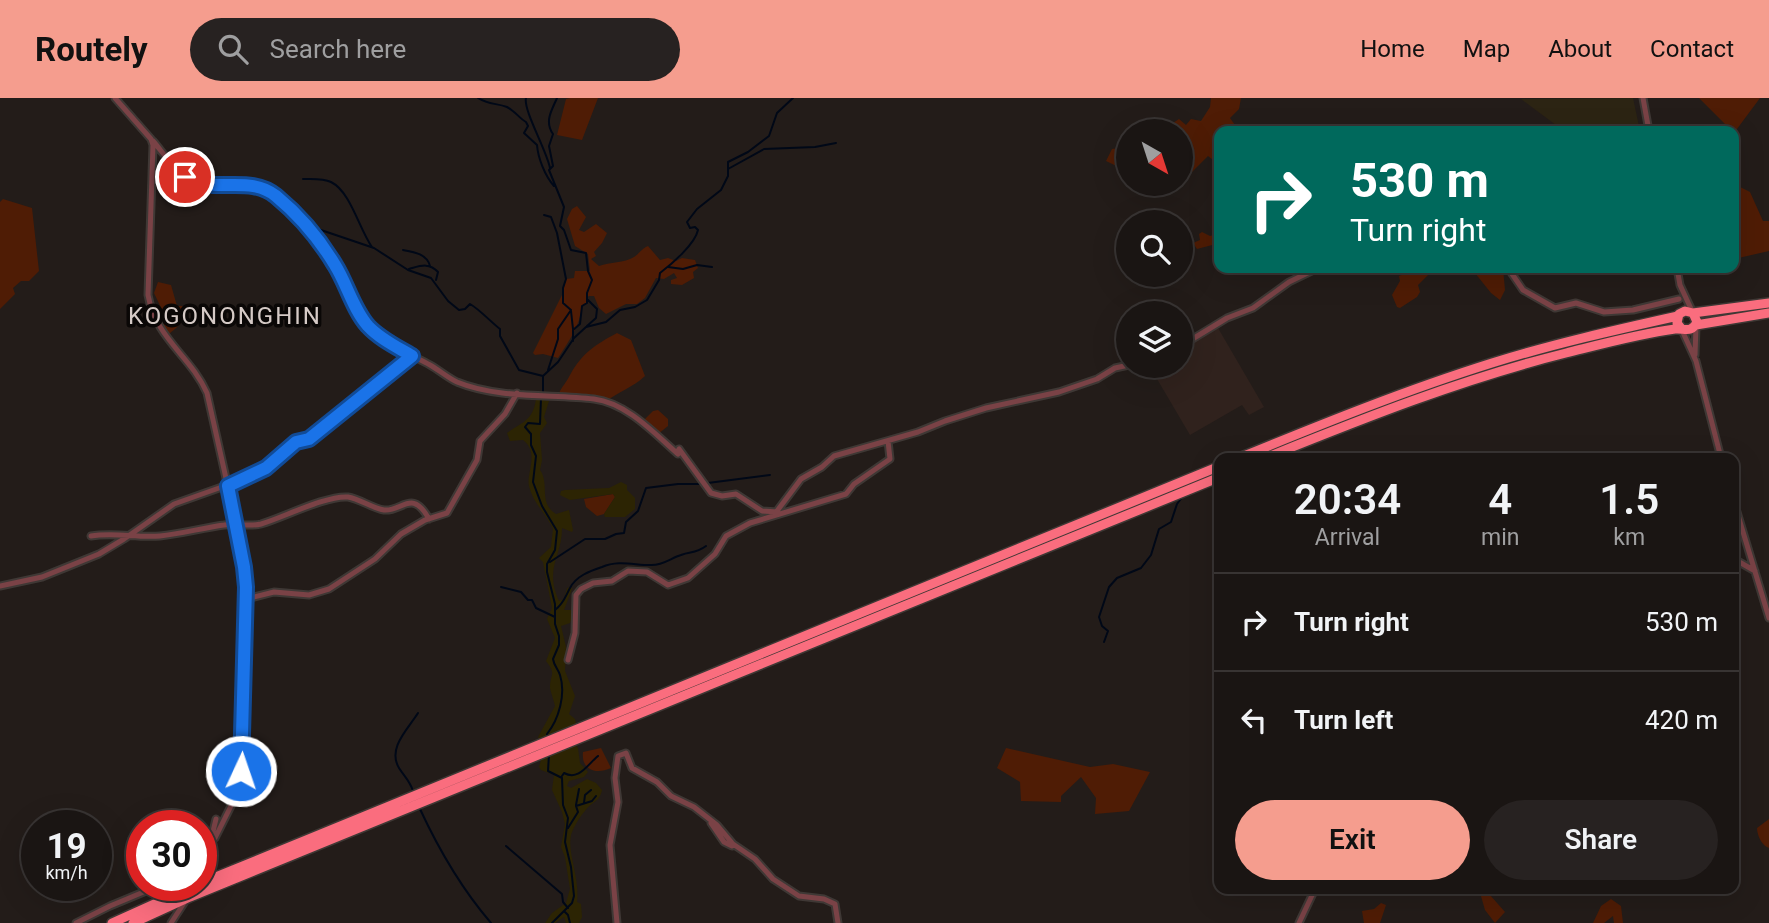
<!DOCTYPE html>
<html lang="en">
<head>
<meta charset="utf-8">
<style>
	body { margin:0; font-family:Roboto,sans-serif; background:#272221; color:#f1f3f6; height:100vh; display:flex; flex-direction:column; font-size:26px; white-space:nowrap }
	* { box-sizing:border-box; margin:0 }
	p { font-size:23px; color:#9f9fa0 }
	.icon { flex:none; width:38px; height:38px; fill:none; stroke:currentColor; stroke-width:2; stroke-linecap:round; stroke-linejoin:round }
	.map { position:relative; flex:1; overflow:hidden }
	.side { position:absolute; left:1214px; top:355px; width:525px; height:441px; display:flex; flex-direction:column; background:#1a1513; border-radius:14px; box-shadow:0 7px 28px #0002,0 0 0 2px #383433 }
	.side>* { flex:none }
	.banner { position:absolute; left:1214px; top:28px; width:525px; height:147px; border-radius:14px; box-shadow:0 7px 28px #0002,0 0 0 2px #383433; background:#00695c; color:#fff; overflow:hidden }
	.needle { width:46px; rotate:141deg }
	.fabs { position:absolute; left:1116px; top:21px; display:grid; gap:14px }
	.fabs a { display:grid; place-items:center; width:77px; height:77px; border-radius:50%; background:#1a1513; box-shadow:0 7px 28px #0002,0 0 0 2px #383433; font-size:35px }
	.speed { position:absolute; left:21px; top:712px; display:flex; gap:14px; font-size:35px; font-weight:700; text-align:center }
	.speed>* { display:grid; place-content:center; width:91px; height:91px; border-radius:50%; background:#1a1513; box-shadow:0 7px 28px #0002,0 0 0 2px #383433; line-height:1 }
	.speed small { font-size:18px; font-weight:400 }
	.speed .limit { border:10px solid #d22; background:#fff; color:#111 }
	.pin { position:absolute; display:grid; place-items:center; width:60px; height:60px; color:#fff; margin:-30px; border:4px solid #fff; border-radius:50%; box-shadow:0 2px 7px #0007 }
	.me { position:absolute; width:77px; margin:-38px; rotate:3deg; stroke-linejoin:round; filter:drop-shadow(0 0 5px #0008) }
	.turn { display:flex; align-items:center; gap:24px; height:147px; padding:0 21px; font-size:32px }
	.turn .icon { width:91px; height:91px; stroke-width:2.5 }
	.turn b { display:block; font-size:49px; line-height:60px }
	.eta { display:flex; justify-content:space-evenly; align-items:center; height:119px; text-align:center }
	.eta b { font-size:42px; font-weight:600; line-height:49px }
	.action { display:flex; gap:14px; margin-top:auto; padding:14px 21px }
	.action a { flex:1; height:80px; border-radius:42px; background:#f59d8e; color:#111; font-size:28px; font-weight:600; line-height:80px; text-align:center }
	.action a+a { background:#272221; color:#f1f3f6 }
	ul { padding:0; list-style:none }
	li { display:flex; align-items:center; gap:21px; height:98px; padding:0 21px; border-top:2px solid #383433 }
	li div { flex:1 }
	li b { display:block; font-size:26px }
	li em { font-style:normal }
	header { display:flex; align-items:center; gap:42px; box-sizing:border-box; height:98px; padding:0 35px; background:#f59d8e; color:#111 }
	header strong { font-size:33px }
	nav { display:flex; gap:38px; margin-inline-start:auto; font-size:24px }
	.search { width:490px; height:63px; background:#272221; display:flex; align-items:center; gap:18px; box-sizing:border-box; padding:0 24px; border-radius:38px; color:#9f9fa0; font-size:26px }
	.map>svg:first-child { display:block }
	.built { fill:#30221d }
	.education { fill:#2c2413 }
	.green { fill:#4f1c05 }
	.sand { fill:#2c2403 }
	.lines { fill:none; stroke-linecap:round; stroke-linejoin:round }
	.stream { stroke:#000817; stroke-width:2 }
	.minor-casing { stroke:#3f3835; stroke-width:9 }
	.highway-casing { stroke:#3f3835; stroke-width:12 }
	.minor { stroke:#7a4246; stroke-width:5 }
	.highway { stroke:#fa6d7e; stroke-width:9 }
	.route-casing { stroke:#114b97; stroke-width:18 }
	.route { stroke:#1a73e8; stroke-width:12 }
	.labels { text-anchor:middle; stroke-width:7; stroke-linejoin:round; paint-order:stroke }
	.quarter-label { font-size:24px; letter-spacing:2px; fill:#d5cac6; stroke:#0a0706 }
</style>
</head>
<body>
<header>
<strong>Routely</strong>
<div class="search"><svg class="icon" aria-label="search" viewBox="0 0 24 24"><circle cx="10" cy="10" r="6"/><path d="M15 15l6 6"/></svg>Search here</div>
<nav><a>Home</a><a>Map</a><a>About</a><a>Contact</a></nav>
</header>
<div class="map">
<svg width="1769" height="825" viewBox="0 0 1769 825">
	<rect width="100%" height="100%" fill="#231c19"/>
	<path class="built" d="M1218,230L1264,309L1249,317L1242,307L1190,337L1150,269L1181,268V251Z"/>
	<path class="education" d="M1633,0L1640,33H1564L1521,1Z"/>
	<path class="green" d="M570,0H598L582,42L557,37L566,1Z
		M1211,0H1241L1239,11L1230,20L1237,30L1242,33H1220L1218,66L1208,58L1192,74L1181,75V33H1161L1179,21L1186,27L1191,21L1201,23L1210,9Z
		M1699,0H1760L1734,35Z
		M1129,48V78L1127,73L1106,63L1112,51Z
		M1734,86L1750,94L1763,123H1769V153L1734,161Z
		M3,101L32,110L39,173L29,183H21L13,190L15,196L0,211V104Z
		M577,108L586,119L579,132L584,134L596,126L607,135L602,145L594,154L596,158L591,161L599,168C610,164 624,165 634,159C640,155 641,151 648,148L660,162L668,160L676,163L682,160L695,162L698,170L693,174L694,180L682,187L671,186V182L677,180L674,175L664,181L656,180L645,200L637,206H626L606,216L599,210L594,198H589L586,200L587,205L582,208C580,228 569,243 558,260L543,256L535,257L533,255L562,197L566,181L574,180L575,173H590L588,156L575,148L567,121L572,111Z
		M1202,134L1210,138L1217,136L1220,140V145L1197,151L1193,145L1200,142L1199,136Z
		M1410,170H1427L1430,175L1418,187L1420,194L1417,199L1400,210L1397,209L1392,197L1400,183L1399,178L1411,173Z
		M1471,170H1503L1505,192L1500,202L1491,195Z
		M158,184L171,187L177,208H183C188,221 179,228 169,236L161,227C168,224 178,219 177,210L165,218L154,195Z
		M617,235L631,242L645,278C632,290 618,294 605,304L596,301L591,296L583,301L558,297C562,288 566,285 570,277C583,254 595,247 617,235Z
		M658,312L668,321V328L658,336L648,329L645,321L653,313Z
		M613,396L615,399L604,416L597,418L586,409L584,401Z
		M601,650L611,670C596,677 581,672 583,654Z
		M1006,650L1090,669L1113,666L1150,674L1129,713L1095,716L1096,700L1081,679L1061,698V704L1021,703L1020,684L997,670Z
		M1769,721V750C1762,748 1757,737 1757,730Z
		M1479,791H1491L1490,797L1505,814L1495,825L1485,812Z
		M1611,801L1621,808L1623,825H1614L1613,818L1604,825H1593L1601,808Z
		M1381,805L1386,807L1380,825H1364L1362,813L1374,811Z"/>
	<path class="sand" d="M536,301L549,303L544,319L547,325L540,335L542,362L540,372C550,386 538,405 556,416L569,412L573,432L572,434L562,430C562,459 544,470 559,503L564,501L567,490L571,489L572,491L564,512H571L573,516L570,525L561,528L566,549L565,573L575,598L569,616L575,621L576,625L568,638L578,650L580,665L588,674L584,679L569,683L567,688L571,690L587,681L596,685L602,692C600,704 591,704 585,713C580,718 573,730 571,737C567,755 580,779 577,804L581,806L582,819L579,825H566L564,819L555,825H545L552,815L566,805L570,791L565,759L561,749L565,726L562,714L552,692L554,677L541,672L539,669L544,651L538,639L555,608C554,603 551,595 550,590C550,575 557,577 546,563L555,540L547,521L552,510L543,464L539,460L551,449L553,431C547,417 533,405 529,388C526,375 540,355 523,342L510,343L507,335C522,324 533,323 536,301Z
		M621,384L627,387V392L635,400V411L625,419H605L604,416L615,399L613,396L570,402L560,397L561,393L565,392L609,390Z"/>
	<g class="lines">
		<path class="stream" d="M478,0C489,7 497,5 507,9C515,13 519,20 526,24L528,28L524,35L537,47C538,60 545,78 554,88
			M526,0C523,12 547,53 550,70
			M557,0C552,12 544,23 553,36L549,48L553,68L549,72L564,109L560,128L564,132L571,152L586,155L588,173L592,182L587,195V205L582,208L580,226L573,232V243
			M728,71L764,51L815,49L836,45
			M303,81C311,81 323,80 331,84C351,94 359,131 372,149
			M544,117L551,119L557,135L566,181L563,190V205L571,212L558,231V241L548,272
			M318,131L374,150L408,172L431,180L448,203L459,212L465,211L470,206C479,211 491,224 500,231V238L519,272L543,278
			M403,152C414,154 427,156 430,168
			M668,169L683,171L697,167L712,169
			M409,171C420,168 429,164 438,174L436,182
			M571,213L573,231
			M587,228L596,220L597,211L587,201
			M543,295V278L558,264L574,240L586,229L606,224L620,212L635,209L647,202L659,182L660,175C672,166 695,146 698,132L695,129L690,130L687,124L697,111L721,92L728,78V64L748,54L769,38L777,15L793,0
			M541,300L540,326L528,325L525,329L531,336V347L536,358L533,384L542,408L557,433L555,452L547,466V474L555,506V526L559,538V547L553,561C554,568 558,571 560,577C566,596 559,621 547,636L548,640
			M550,464L585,441H605L616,436L624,435L626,424L638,413L646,390L678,386H700L770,377
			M501,489L521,494L528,502H532L536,510L555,519
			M555,512C564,505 565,499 570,490C576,478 590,473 602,469C618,462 634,467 650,467C662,468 671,460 681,457C691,453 695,456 706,448
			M1104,544L1108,533L1102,528L1099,519L1109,489L1117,480L1141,470L1151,457L1159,431L1171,424L1177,406L1183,398
			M549,656L548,673L562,680L563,707L568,720L565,744L571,769L574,798L572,805L552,825
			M562,678L564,675C579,683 587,667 598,658
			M413,693C410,683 404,678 399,670C387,650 408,631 418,615
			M584,705L585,697L591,692
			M576,707L579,691
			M420,711C439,752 461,790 491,825
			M568,730L578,714L576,708L592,703L596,698
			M506,748L562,796L563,804L568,810
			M565,814L568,817L570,825"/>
		<g class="minor-casing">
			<path id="minor" d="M115,0L151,41L153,47L148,197C156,241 190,257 207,295L240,443L246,489L241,673L234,702L215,740
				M1643,0L1649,33
				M153,43C165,57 177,76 194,84C221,97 251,77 276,98C299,116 319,141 335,166C345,183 351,202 361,219C376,242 406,254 430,267C439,272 448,280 457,284C498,301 551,296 594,301C627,305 655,336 678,356
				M1508,170L1523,192L1555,210L1576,205L1604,214L1633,212L1679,201
				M1677,170L1680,187L1693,215
				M1681,230L1696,263L1721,360
				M1181,248L1227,220L1253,210L1289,184L1318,170
				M1695,257L1696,228
				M679,351L711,395L722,398L736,396L762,413L778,414
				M1734,404L1769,520
				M774,417L801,381L822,369L834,358L918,334L945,323L986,310L1059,294L1097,281L1115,270L1129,267
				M91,438C114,434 137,440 160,438C181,436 202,430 224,427C236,425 249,429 261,426C282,420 327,397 348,399C360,401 372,410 384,412C402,414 412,390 429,421
				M1734,461L1755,473
				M0,488L42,479L99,456L124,441L174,406L250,379L281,359L285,352L296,344L309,341L412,258
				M246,501L274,494L309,497L329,491L375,461L401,436L425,422L447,415L477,362L480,343L505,316L517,295
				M568,562L575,535L576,497L581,491L593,485L612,483L628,473L647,474L668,487L688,480L715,456L726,438L750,425L846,396L854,386L890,361L888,343
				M711,725L724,744L732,748
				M201,763L208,754L216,721
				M76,825L110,808L158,788
				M171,825L184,805
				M617,825L610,747L618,704L615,680L618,658L626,655L632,670L657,684L671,698L694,709L717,727L733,746L755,761L773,781L799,798L824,801L835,806L838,825
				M1299,825L1315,791"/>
		</g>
		<g class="highway-casing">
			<path id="highway" d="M1693,215L1769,205
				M1696,227L1769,215
				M1239,360C1322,326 1406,292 1492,265C1553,246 1615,232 1678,218
				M1265,360C1364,320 1462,281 1566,255C1602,246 1638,236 1675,231C1685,230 1691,236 1697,224L1693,215L1685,213L1679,216L1677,225L1681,230
				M201,785L1220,368
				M112,825L194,788
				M133,825L190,799L1220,379"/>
		</g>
		<use href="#minor" class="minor"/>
		<use href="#highway" class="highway"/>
	</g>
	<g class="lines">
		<g class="route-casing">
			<path id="route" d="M185,79C214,97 249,76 276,98C299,117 320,142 335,167C347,186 353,211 368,228C380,241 397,249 412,258L309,341L296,344L266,370L228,388L244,469L246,489L241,673"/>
		</g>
		<use href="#route" class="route"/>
	</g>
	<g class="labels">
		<g class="quarter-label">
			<text x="225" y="226">KOGONONGHIN</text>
		</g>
	</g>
</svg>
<div class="fabs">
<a><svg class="needle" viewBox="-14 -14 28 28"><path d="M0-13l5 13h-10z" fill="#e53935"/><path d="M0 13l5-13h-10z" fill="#9f9fa0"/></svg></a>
<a><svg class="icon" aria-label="search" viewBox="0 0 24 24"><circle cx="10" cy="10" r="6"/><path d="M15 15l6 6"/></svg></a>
<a><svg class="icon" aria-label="layers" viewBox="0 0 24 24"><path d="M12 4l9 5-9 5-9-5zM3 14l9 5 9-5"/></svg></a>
</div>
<div class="speed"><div>19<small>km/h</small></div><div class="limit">30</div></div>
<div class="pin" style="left:185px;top:79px;background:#d93025"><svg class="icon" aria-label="arrive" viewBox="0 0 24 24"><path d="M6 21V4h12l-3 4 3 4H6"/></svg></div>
<svg class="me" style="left:241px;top:673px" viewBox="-20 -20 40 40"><circle r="17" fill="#1a73e8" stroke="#fff" stroke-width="3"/><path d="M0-11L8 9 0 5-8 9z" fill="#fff"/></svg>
<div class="banner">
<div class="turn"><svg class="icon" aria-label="right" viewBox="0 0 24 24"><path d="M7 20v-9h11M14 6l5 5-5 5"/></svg><div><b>530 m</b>Turn right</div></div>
</div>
<section class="side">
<div class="eta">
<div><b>20:34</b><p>Arrival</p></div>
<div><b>4</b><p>min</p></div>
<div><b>1.5</b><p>km</p></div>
</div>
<ul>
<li><svg class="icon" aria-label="right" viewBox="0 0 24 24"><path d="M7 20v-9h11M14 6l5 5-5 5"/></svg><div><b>Turn right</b></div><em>530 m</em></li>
<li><svg class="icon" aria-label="left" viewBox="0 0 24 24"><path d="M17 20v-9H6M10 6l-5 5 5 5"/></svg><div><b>Turn left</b></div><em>420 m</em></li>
</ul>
<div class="action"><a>Exit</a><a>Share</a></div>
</section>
</div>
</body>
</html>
